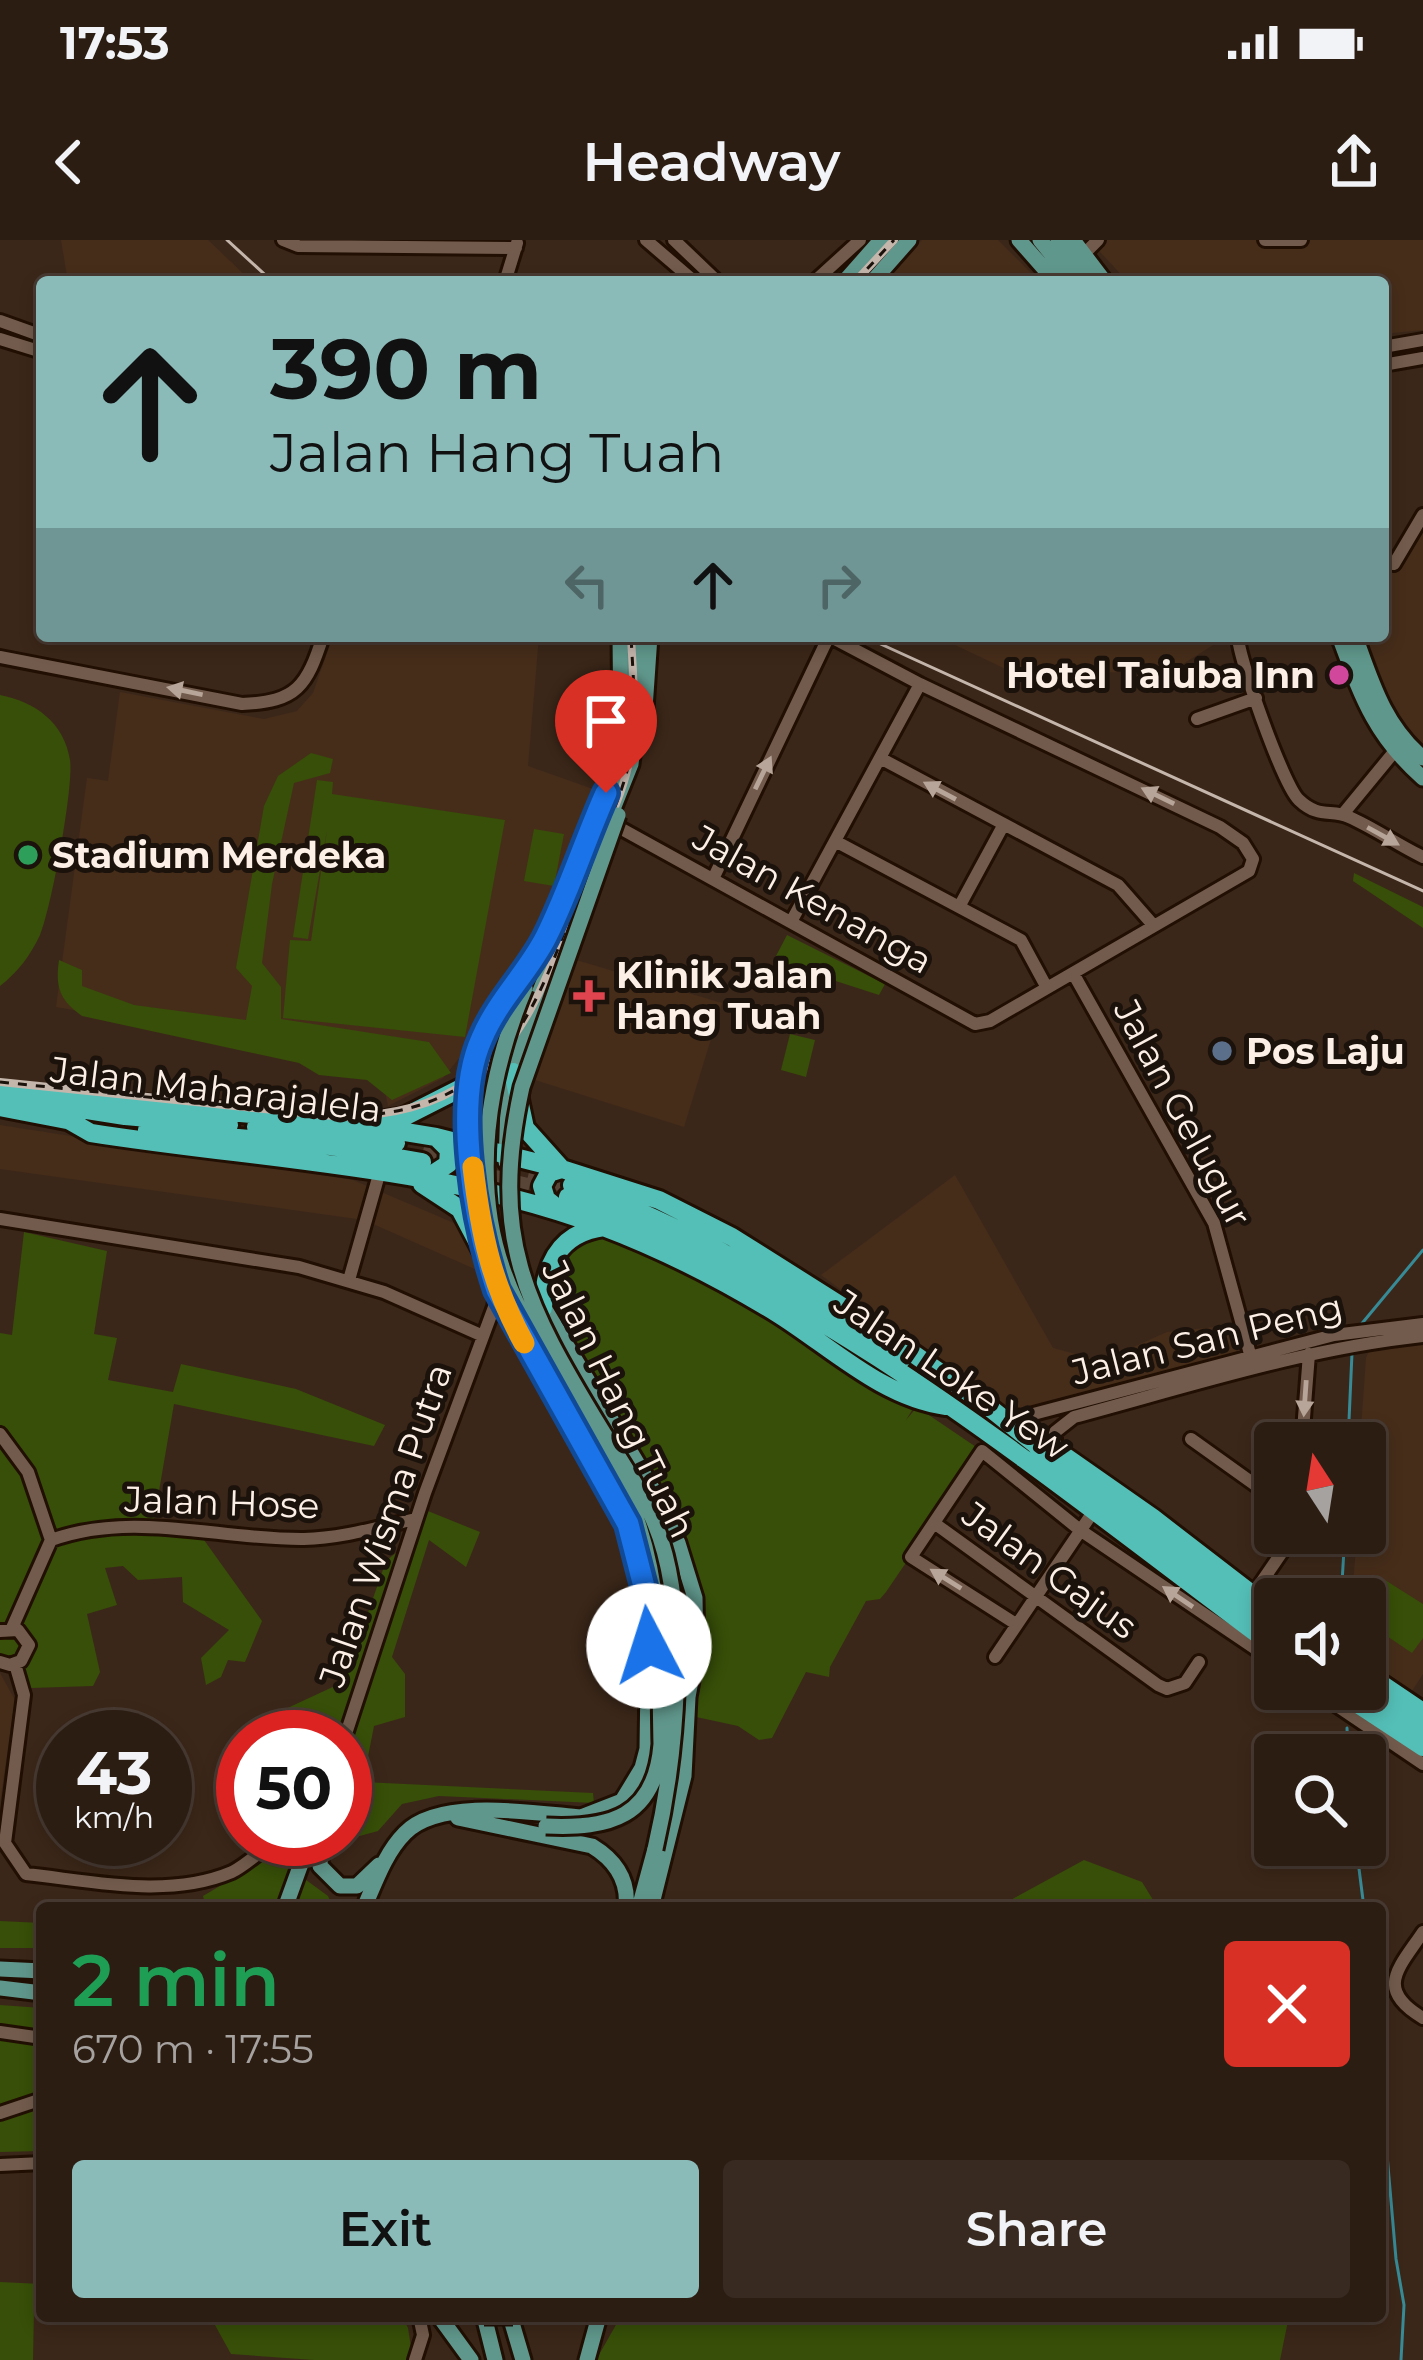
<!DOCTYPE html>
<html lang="en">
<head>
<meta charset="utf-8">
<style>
	body { margin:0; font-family:Montserrat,sans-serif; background:#382a21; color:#f1f3f6; height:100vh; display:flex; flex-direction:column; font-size:45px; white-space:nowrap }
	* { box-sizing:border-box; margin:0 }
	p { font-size:39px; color:#a6a2a0 }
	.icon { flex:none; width:66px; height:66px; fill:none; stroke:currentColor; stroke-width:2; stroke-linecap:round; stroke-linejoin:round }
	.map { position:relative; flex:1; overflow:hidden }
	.panel { position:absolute; left:36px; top:1662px; width:1350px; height:420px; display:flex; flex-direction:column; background:#2c1d13; border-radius:12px; box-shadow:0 6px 18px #0003,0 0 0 3px #483b33 }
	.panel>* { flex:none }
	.top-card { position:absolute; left:36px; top:36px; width:1353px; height:366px; border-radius:12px; box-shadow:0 6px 18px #0003,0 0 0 3px #483b33; background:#8bbbb9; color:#111; overflow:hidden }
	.needle { width:78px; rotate:348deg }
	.tools { position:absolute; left:1254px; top:1182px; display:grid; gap:24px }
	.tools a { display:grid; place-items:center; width:132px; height:132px; border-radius:12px; background:#2c1d13; box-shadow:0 6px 18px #0003,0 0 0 3px #483b33; font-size:60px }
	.speed { position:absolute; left:36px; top:1470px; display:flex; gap:24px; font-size:60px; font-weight:700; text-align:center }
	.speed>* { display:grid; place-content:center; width:156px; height:156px; border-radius:50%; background:#2c1d13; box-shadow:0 6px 18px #0003,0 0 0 3px #483b33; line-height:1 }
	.speed small { font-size:30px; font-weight:400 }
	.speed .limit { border:18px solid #d22; background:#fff; color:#111 }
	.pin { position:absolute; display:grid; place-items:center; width:102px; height:102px; color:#fff; margin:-123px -51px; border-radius:50% 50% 50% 0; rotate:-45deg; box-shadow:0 0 12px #0007 }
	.pin .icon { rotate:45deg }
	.me { position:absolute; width:132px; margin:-66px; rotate:355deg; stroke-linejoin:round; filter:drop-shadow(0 0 9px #0008) }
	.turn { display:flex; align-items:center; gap:42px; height:252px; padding:0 36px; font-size:54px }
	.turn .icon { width:156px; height:156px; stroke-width:2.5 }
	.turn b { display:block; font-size:84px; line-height:102px }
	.lanes { display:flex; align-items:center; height:114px; padding:0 36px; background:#0003; justify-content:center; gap:60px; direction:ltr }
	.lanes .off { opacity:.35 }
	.round { display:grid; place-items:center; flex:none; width:126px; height:126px; border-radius:12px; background:#382a21 }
	.head { display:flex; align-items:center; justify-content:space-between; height:204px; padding:0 36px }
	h1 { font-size:72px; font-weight:600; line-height:90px; color:#1e9e55 }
	.cta { display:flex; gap:24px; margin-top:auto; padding:24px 36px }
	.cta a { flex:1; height:138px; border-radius:12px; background:#8bbbb9; color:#111; font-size:48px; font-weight:600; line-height:138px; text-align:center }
	.cta a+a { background:#382a21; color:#f1f3f6 }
	.status { display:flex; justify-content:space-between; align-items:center; height:84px; padding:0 60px; background:#2c1d13; direction:ltr }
	.status svg { height:33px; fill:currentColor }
	header { display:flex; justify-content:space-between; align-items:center; height:156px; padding:0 36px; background:#2c1d13; font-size:54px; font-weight:600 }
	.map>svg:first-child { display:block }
	.built { fill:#462d1a }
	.green { fill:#374f08 }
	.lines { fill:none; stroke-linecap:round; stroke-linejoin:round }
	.stream { stroke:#378b97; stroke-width:3 }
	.highway-tunnel { stroke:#584538; stroke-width:18; stroke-dasharray:18 9; stroke-linecap:butt }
	.minor-casing { stroke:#210f03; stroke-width:18 }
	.major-casing { stroke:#210f03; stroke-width:21 }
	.highway-casing { stroke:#210f03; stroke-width:24 }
	.minor { stroke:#725b4c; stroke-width:12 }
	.major { stroke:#60978c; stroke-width:15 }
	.highway { stroke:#54bfb7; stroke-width:18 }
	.tram { stroke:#c5b6ac; stroke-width:3 }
	.rail-casing { stroke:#c5b6ac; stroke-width:8 }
	.rail { stroke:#1b120c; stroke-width:3; stroke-dasharray:9; stroke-linecap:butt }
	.major-bridge-casing { stroke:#210f03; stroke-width:21; stroke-linecap:butt }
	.major-bridge { stroke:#60978c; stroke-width:15 }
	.oneway { fill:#b7a599 }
	.route-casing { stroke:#114b97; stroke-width:30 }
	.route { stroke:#1a73e8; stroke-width:21 }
	.slow { stroke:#f59e0b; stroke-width:21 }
	.hotel-dot { fill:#d1479c; stroke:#1b120c; stroke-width:4.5 }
	.leisure-dot { fill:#2e9e5b; stroke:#1b120c; stroke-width:4.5 }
	.health-dot { fill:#e0444e; stroke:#1b120c; stroke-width:4.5 }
	.service-dot { fill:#5c6f8a; stroke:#1b120c; stroke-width:4.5 }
	.labels { text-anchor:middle; stroke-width:10; stroke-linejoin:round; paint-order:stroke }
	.poi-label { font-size:36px; font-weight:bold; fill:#fcefe6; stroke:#1b120c; text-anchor:start }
	.street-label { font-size:36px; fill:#fcefe6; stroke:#1b120c }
</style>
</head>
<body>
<div class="status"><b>17:53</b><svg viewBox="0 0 49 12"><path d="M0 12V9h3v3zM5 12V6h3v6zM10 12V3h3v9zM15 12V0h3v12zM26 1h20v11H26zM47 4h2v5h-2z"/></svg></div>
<header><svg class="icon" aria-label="back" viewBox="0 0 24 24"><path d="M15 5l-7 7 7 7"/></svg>Headway<svg class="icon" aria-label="share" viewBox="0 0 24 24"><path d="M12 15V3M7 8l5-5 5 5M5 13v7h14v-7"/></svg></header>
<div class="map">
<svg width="1423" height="2120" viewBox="0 0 1423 2120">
	<rect width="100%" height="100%" fill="#3b2719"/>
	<path class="built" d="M61,0H208L252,42H68Z
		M922,0H998L1040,42H885Z
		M1089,0H1423V90L1383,94V42H1128Z
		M1383,280L1396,324L1423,281V504L1398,481L1366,396H1383Z
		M333,396H539L528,526L593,549L538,692L460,817L443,838L388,866L381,831L248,800L56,767L87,538L108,541L120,452L264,479L297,471L313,453Z
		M936,396H1228L1173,430L1039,435L1010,431Z
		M576,720L722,763L684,887L532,839L551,778Z
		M0,885L353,940L461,986L481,1014L477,1030L364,980L0,929Z
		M955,935L1053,1108L1102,1121L1167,1092L1224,1086L1237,1090L1240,1103L1234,1115L1019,1171L1000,1167L821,1035Z
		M1423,1104V1434L1410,1454L1365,1424V1359H1352L1357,1293H1365V1203H1360L1366,1118L1370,1109Z
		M0,1433L15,1460L0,1562Z"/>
	<path class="green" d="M0,455C35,462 64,482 70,520C74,546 51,670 40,695C30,716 18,732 0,746Z
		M311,513L333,519L330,533L294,543L272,644L262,723L281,747V779L429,802L451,833L392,860L367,840L319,835L299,823L82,776C60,760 55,748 59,720L82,730V746L134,765L246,780L252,746L236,728L264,566L278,536Z
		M317,540L333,542L332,554L505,580L465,797L283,778L290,700L311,701L327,590L308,699L293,697Z
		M534,589L564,594L554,646L524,641Z
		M1354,633L1423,667V688L1353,641Z
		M787,695L885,744L879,755L780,723L776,716Z
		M790,794L815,800L806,837L781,830Z
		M604,987L686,1025L914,1167L906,1180L917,1167L982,1211L886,1352L880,1359L866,1361L830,1427L829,1437L806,1432L772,1498L759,1500L738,1486L687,1475L695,1358L678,1303L548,1064L556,1013Z
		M24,992L107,1011L94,1094L117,1098L108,1140L173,1152L181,1124L296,1149L385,1185L374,1206L174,1164L154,1280L194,1286L262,1381L245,1422L228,1420L221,1437L206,1445L201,1418L229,1390L183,1362L182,1337L138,1340L123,1326L105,1328L117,1365L87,1374L100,1432L93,1446L31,1448L12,1418L0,1413V1093L12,1095Z
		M413,1265L480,1292L466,1327L429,1300L392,1417L405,1434V1477L374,1486L363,1542L593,1553L594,1563L439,1556L402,1564L378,1591L341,1601L332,1599H345V1497H265L266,1478L337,1445L349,1427L386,1321L397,1312Z
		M1377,1335L1423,1364V1398L1412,1413L1369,1384Z
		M272,1615L328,1656L333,1668H206L203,1656Z
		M1084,1620L1142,1642L1158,1668H996Z
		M0,1681L42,1683V1708H0Z
		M0,1765L42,1768V1911L0,1912Z
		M0,2042L42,2044V2065L34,2067L33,2120H0Z
		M210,2076H402L408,2088L413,2120H314L231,2114Z
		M621,2076H1289L1280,2120H596Z"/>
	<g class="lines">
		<path class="stream" d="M1359,1087L1423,1010
			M1348,1203L1352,1113
			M1341,1359L1345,1293
			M1347,1488L1348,1515
			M1356,1605L1364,1668
			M1380,1833L1396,2019L1404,2065L1401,2120"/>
		<path class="highway-tunnel" d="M424,907L572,945
			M433,924L568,957"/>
		<g class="minor-casing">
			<path id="minor" d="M283,0L298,6L516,8
				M646,0L695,42
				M674,0L718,42
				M1265,0H1301
				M1084,14L1098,0
				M505,42L517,3
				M814,42L860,0
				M0,81L42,96
				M0,99L42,112
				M1383,107L1423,100
				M1383,125L1423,118
				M1394,324L1423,275
				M1238,396C1237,414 1283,545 1299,560C1319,579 1331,569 1349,577C1374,588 1398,605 1423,617
				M0,417L242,464C297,462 307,446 323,396
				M1197,479L1256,458
				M880,518L1118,645L1154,686
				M1343,574L1394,512
				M609,582L975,784L990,781L1249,631L1253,619L1243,603L1220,587L920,444L829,396L713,639
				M835,601L1021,700L1047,748
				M959,667L1004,584
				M791,682L920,444
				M1073,733L1214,983L1250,1114
				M0,979L299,1027L384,1052L483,1096
				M349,1040L380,931
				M1006,1175L1022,1177L1334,1095L1423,1084
				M0,1194L28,1232L51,1300
				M1191,1199L1275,1259
				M1302,1203L1309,1114
				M1055,1209V1192L1074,1177C1190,1146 1303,1109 1423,1096
				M934,1283L1158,1445L1167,1449L1185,1443L1199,1422
				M1252,1356L1295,1293
				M1016,1384L911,1317L982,1211L1080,1290L1275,1422
				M12,1388L51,1300C134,1270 219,1300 304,1299C342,1298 379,1287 416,1279
				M0,1391L18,1390L29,1405L21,1421L10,1425L0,1422
				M995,1417L1093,1272
				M15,1424L24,1455L5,1603L26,1634C92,1641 168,1659 232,1632C248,1624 262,1609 278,1599
				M1312,1449L1423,1524
				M345,1497L425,1253L494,1067L497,1050
				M271,1603L288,1604L298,1611L299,1625
				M1423,1692C1399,1728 1374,1749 1423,1778
				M0,1792L42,1798
				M0,1873L42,1859
				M0,1925L42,1923
				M415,2120L423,2095L419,2076"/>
		</g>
		<g class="major-casing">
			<path id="major" d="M1019,0L1056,42
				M1040,0L1074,42
				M1058,0L1094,42
				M1073,0L1105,42
				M844,42L881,0
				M872,42L909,0
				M1339,396C1361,455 1374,495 1423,538
				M1355,396C1372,443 1384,485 1423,518
				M644,483L650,396
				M542,708L612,536L621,494L620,396
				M506,922L508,866L520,801L631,524L636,485L635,396
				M540,1061L651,1246L678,1303L695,1358L696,1413L688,1457L684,1536L651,1668
				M458,1578L592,1606C615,1620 629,1640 626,1668
				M321,1599L320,1626L340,1646H357L379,1625
				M285,1668L310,1599
				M364,1668C375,1643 385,1613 405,1593C440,1557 535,1573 581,1577L622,1561L642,1528L647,1509L649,1370L629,1284L497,1050C478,993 457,879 473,821C484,777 517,737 544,701
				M639,1668L655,1609
				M0,1729L42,1731
				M0,1748L42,1753
				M439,2076L471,2120
				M484,2076L495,2120
				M510,2076L523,2120
				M587,2120L599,2076"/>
		</g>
		<g class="highway-casing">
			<path id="highway" d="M513,832L525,888L560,927
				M0,851L350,883L436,897L562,929L659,960L732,997L881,1091L985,1164L1035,1204L1053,1225
				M30,861L125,876L229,885
				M0,867L77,882
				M70,881L91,893C262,920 438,925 601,986C665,1010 723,1040 780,1075C832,1108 884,1158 946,1166
				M378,881L404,877L469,844
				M256,887L396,903
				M147,890L330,906L422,922
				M425,939L448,924L449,910L436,897
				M422,944L460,969L487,1020
				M572,945C691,987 795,1052 901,1120
				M568,957C830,1054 1052,1242 1275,1407
				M560,970L546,959L542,946L549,933L562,929
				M543,1068C544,1026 558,993 604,987
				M1040,1199L1153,1278L1275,1372
				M1047,1221L1275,1389
				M1365,1433L1423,1472
				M1335,1449L1423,1507
				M1363,1449L1423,1489"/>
		</g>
		<use href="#minor" class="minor"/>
		<use href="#major" class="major"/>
		<use href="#highway" class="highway"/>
		<path class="tram" d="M227,0L273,42
			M863,396L1423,651"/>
		<g class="rail-casing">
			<path id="rail" d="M855,42L894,0
				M0,842L343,877C390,875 433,867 472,839C536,793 558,704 586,634C601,598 620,562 629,523C638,482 633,438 631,396"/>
		</g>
		<use href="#rail" class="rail"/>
		<g class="major-bridge-casing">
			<path id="major-bridge" d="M618,575L522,847C489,997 525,1064 601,1189C620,1220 642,1251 655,1284C691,1371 676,1519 655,1609
				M525,748C488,837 470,942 505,1035C522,1081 549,1123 573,1165C594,1201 622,1239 636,1277C663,1354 659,1424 661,1504C655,1578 609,1589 546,1586
				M484,2076H513"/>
		</g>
		<use href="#major-bridge" class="major-bridge"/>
	</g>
	<defs><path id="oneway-solid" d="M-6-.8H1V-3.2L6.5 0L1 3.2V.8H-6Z" transform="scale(3)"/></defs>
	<g class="oneway">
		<use href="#oneway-solid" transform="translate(185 451) rotate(-168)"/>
		<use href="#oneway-solid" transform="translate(763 533) rotate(-64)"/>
		<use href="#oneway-solid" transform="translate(940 551) rotate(-152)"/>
		<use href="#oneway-solid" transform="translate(1158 556) rotate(-154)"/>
		<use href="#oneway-solid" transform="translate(1383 596) rotate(29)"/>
		<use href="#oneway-solid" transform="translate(1305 1158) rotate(94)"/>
		<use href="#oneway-solid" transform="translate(946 1339) rotate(-148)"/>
		<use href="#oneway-solid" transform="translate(1178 1357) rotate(-146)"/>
	</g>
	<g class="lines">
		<g class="route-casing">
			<path id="route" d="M606,553C585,600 569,651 546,697C529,731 498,760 482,798C452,863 475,984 497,1050L628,1284L650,1370L649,1406"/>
		</g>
		<use href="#route" class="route"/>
		<path class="slow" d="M473,927C481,994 491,1043 524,1103"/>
	</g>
	<circle class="hotel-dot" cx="1339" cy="435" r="12"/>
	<circle class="leisure-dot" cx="28" cy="615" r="12"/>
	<path class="health-dot" d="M583 738h12v12h12v12h-12v12h-12v-12h-12v-12h12z"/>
	<circle class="service-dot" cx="1222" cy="811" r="12"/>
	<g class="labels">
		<g class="poi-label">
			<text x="1315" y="448" text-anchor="end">Hotel Taiuba Inn</text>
			<text x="52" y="628">Stadium Merdeka</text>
			<text x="616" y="748">Klinik Jalan<tspan x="616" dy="41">Hang Tuah</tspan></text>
			<text x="1246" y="824">Pos Laju</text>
		</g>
		<g class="street-label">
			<text transform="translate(813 659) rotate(29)" y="13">Jalan Kenanga</text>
			<text transform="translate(216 849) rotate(7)" y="13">Jalan Maharajalela</text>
			<text transform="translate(1183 873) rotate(62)" y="13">Jalan Gelugur</text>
			<text transform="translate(1207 1099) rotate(-14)" y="13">Jalan San Peng</text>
			<text transform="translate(952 1134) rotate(34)" y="13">Jalan Loke Yew</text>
			<text transform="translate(619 1159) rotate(64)" y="13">Jalan Hang Tuah</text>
			<text transform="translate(222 1262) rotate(2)" y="13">Jalan Hose</text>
			<text transform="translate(385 1285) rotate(-71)" y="13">Jalan Wisma Putra</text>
			<text transform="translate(1050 1330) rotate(36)" y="13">Jalan Gajus</text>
		</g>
	</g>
</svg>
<div class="tools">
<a><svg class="needle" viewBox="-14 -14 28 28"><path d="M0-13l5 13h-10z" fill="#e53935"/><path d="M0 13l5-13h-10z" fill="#a6a2a0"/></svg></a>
<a><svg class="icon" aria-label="sound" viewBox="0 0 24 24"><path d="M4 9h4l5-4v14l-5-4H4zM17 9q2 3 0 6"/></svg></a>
<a><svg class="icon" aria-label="search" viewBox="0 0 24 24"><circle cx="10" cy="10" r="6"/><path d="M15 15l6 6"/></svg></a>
</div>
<div class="speed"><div>43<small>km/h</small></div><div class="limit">50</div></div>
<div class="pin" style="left:606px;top:553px;background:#d93025"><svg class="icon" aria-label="arrive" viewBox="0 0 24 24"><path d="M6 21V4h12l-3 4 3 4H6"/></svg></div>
<svg class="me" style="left:649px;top:1406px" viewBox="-20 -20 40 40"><circle r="19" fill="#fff"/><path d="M0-13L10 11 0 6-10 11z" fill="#1a73e8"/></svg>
<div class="top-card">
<div class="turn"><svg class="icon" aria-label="ahead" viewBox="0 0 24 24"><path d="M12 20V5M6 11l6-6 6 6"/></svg><div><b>390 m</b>Jalan Hang Tuah</div></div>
<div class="lanes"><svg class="icon off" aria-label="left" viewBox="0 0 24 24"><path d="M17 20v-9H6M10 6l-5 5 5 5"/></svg><svg class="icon" aria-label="ahead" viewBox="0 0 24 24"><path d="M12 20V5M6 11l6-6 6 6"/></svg><svg class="icon off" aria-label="right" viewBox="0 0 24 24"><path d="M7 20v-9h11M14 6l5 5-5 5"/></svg></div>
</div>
<section class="panel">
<div class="head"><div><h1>2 min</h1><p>670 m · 17:55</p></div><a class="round" style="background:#d93025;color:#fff"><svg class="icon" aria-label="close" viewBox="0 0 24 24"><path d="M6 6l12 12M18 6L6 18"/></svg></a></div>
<div class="cta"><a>Exit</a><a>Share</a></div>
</section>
</div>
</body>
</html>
